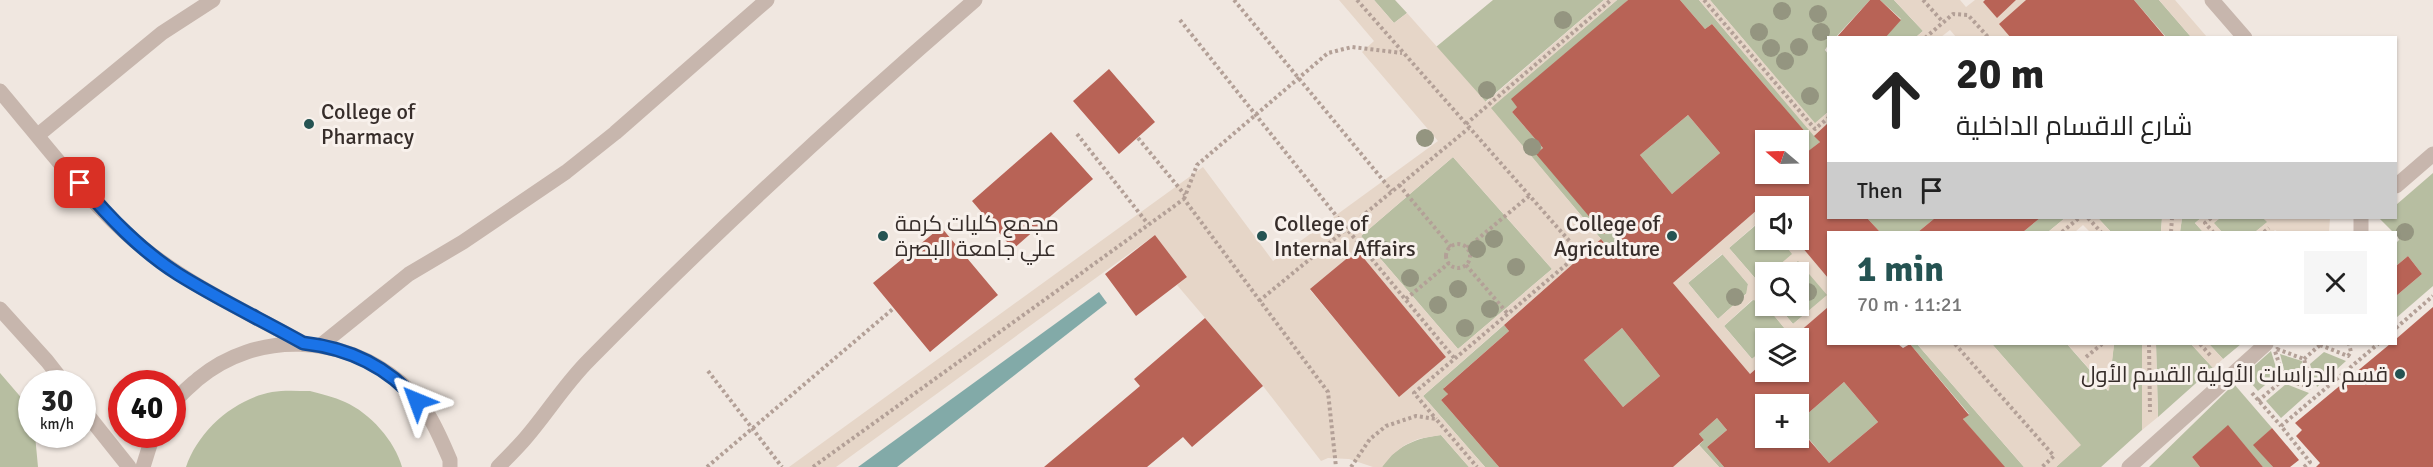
<!DOCTYPE html>
<html lang="en">
<head>
<meta charset="utf-8">
<style>
	body { margin:0; font-family:Signika,Cairo,sans-serif; background:#f6f6f6; color:#222; height:100vh; display:flex; flex-direction:column; font-size:22px; white-space:nowrap }
	* { box-sizing:border-box; margin:0 }
	p { font-size:20px; color:#767676 }
	.icon { flex:none; width:33px; height:33px; fill:none; stroke:currentColor; stroke-width:2; stroke-linecap:round; stroke-linejoin:round }
	.map { position:relative; flex:1; overflow:hidden }
	.sheet { position:absolute; left:1827px; top:231px; width:570px; height:114px; display:flex; flex-direction:column; background:#fff; border-radius:0px; box-shadow:0 2px 4px #0004 }
	.sheet>* { flex:none }
	.hud { position:absolute; left:1827px; top:36px; width:570px; height:183px; border-radius:0px; box-shadow:0 2px 4px #0004; background:#fff; color:#222; overflow:hidden }
	.needle { width:39px; rotate:289deg }
	.controls { position:absolute; left:1755px; top:130px; display:grid; gap:12px }
	.controls a { display:grid; place-items:center; width:54px; height:54px; border-radius:0px; background:#fff; box-shadow:0 2px 4px #0004; font-size:30px }
	.speed { position:absolute; left:18px; top:370px; display:flex; gap:12px; font-size:30px; font-weight:700; text-align:center }
	.speed>* { display:grid; place-content:center; width:78px; height:78px; border-radius:50%; background:#fff; box-shadow:0 2px 4px #0004; line-height:1 }
	.speed small { font-size:15px; font-weight:400 }
	.speed .limit { border:9px solid #d22; background:#fff; color:#111 }
	.pin { position:absolute; display:grid; place-items:center; width:51px; height:51px; color:#fff; margin:-26px; border-radius:12px; box-shadow:0 3px 9px #0006 }
	.me { position:absolute; width:66px; margin:-33px; rotate:316deg; stroke-linejoin:round; filter:drop-shadow(0 0 4px #0008) }
	.turn { display:flex; align-items:center; gap:21px; height:126px; padding:0 30px; font-size:27px }
	.turn .icon { width:78px; height:78px; stroke-width:2.5 }
	.turn b { display:block; font-size:42px; line-height:51px }
	.then { display:flex; align-items:center; height:57px; padding:0 30px; background:#0003; gap:12px; font-size:22px }
	.round { display:grid; place-items:center; flex:none; width:63px; height:63px; border-radius:0px; background:#f6f6f6 }
	.head { display:flex; align-items:center; justify-content:space-between; height:102px; padding:0 30px }
	h1 { font-size:36px; font-weight:700; line-height:45px; color:#255352 }
	.map>svg:first-child { display:block }
	.green { fill:#b7bea1 }
	.plaza { fill:#e6d6c8; fill-rule:evenodd }
	.water { fill:#82aaa8 }
	.building { fill:#b86356; fill-rule:evenodd }
	.lines { fill:none; stroke-linecap:round; stroke-linejoin:round }
	.path { stroke:#b3a097; stroke-width:4; stroke-dasharray:3 3; stroke-linecap:butt }
	.minor { stroke:#c7b6ad; stroke-width:15 }
	.tree { fill:#949580 }
	.route-casing { stroke:#114b97; stroke-width:15 }
	.route { stroke:#1a73e8; stroke-width:10 }
	.poi-dot { fill:#255352; stroke:#f8f1ec; stroke-width:2 }
	.labels { text-anchor:middle; stroke-width:6; stroke-linejoin:round; paint-order:stroke }
	.poi-label { font-size:22px; fill:#362d2a; stroke:#f8f1ec; text-anchor:start }
</style>
</head>
<body>
<div class="map">
<svg width="2433" height="467" viewBox="0 0 2433 467">
	<rect width="100%" height="100%" fill="#f0e7e0"/>
	<path class="green" d="M1374,0H1395L1407,13L1394,23Z
		M1493,0H1604L1485,102L1436,47Z
		M1617,0H1628L1512,112L1543,148L1537,154L1604,233L1611,228L1628,249L1618,259L1490,108Z
		M1680,0H1699L1820,142L1799,159V143L1807,134L1712,24L1705,29Z
		M1710,0H1870L1836,37L1828,38V45L1825,50L1828,54V112L1815,124Z
		M1880,0H1894L1923,31L1916,37H1885L1901,19Z
		M2134,0H2159L2191,37H2166Z
		M1688,115L1720,153L1672,194L1640,155Z
		M1453,157L1552,269L1458,349L1361,236Z
		M2433,173V286L2396,318V296L2422,274L2408,256L2396,266V243L2399,240L2396,232H2393L2380,219L2396,218V205Z
		M1867,218H1935L1918,232H1880Z
		M2040,218H2065L2048,232H2023Z
		M2098,218H2162L2161,232H2111Z
		M2182,218H2201L2195,223L2203,232H2180Z
		M2220,218H2263L2268,222L2255,232H2222L2213,223Z
		M1763,219L1765,222L1766,240H1781L1793,254L1770,273H1766L1763,279L1755,278L1729,248Z
		M1723,254L1748,284L1747,293L1718,319L1688,283Z
		M1798,260L1828,295L1793,324L1778,306H1798V273H1784Z
		M1753,300L1762,301L1786,330L1776,339H1766L1765,348L1752,359L1724,326Z
		M1504,325L1509,331L1444,388L1448,394L1441,400L1499,467H1485L1423,396Z
		M1622,328L1660,376L1623,407L1584,360Z
		M1910,344H1917L2024,467H2004L1963,419L1969,414Z
		M1992,344H2067L2108,391L2114,344H2142V430L2101,467H2056L2080,445Z
		M2156,344H2191L2213,368L2158,417Z
		M2209,344H2241L2223,359Z
		M2271,351L2278,374L2258,391L2244,375Z
		M2324,352L2346,361L2317,387L2310,364Z
		M2280,354L2302,361L2308,384L2286,377Z
		M0,373L31,409L32,435H35L38,467H0Z
		M1844,382L1878,422L1829,463L1799,427L1798,422Z
		M2234,384L2272,428L2254,445L2273,467H2263L2228,426L2192,457L2200,467H2149Z
		M2286,384L2309,393L2281,418L2266,401Z
		M310,391C321,394 334,397 345,402C370,413 395,441 402,467H186C198,431 234,399 272,392C284,390 297,391 310,391Z
		M1717,418L1727,430L1707,447L1724,467H1719L1699,445L1704,440L1699,434Z
		M1441,435L1469,467H1382C1394,447 1418,437 1441,435Z"/>
	<path class="plaza" d="M1339,0H1374L1394,23L1407,13L1486,102L1604,0H1617L1491,108L1601,239L1423,396L1485,467H1469L1441,435L1418,439L1405,445L1392,455L1382,467H1373L1349,459L1328,458L1321,461L1263,386L1177,285L1187,277L1155,235L836,467H789L1203,167L1273,261L1438,141L1362,52L1374,41ZM1453,157L1552,269L1458,349L1361,236ZM1357,250L1446,357L1399,396L1310,290Z
		M1699,0H1710L1815,123L1828,112V123L1814,136Z
		M1894,0H1960L1966,7L1975,0H1985L1983,2L1997,17L2016,0H2026L2011,38L1956,37L1950,30L1941,37H1916L1923,31Z
		M2159,0H2175L2207,37H2191Z
		M1765,203L1768,207H1766L1765,222L1762,219L1729,248L1755,278L1765,277V305L1762,301L1752,300L1724,326L1752,359L1765,348V360L1750,374L1673,283ZM1722,254L1748,284L1746,294L1718,319L1688,283Z
		M2065,218H2098L2111,232H2090L2083,225L2075,232H2048Z
		M2162,218H2182L2180,232H2161Z
		M2201,218H2220L2214,223L2222,232H2203L2195,223Z
		M2263,218H2330L2329,232H2278L2275,230L2273,232H2255L2267,222Z
		M1781,240H1796L1828,278V307L1791,339H1776L1786,330L1766,306H1778L1793,324L1827,295L1798,261L1784,273H1770L1792,254Z
		M1917,344H1992L2081,445L2056,467H2024Z
		M2067,344H2114L2109,391Z
		M2142,344H2156L2158,417L2142,430Z
		M2191,344H2209L2223,359L2213,368Z
		M1699,445L1719,467H1673Z"/>
	<path class="water" d="M1099,292L1107,303L897,467H858Z"/>
	<path class="building" d="M1628,0H1680L1705,29L1712,24L1808,135L1798,143V141H1766V174H1798V159L1820,142L1814,136L1828,123V218H1867L1880,232H1828V278L1796,240H1798V207H1768L1765,203L1673,283L1750,374L1766,360V372H1798V339H1791L1828,307V344H1898L1903,348L1910,344L1969,415L1963,419L2005,467H1724L1707,447L1727,430L1717,418L1699,434L1704,440L1673,467H1499L1441,400L1448,394L1443,389L1509,331L1504,325L1601,239L1618,259L1628,249L1611,228L1604,234L1536,154L1543,148L1512,112L1517,107L1511,99ZM1688,115L1720,153L1672,194L1640,155ZM1622,328L1660,376L1623,407L1584,360ZM1844,382L1878,422L1829,463L1798,427V438H1766V405H1798V422Z
		M1870,0H1880L1901,20L1885,38H1836Z
		M1985,0H2016L1997,18L1983,2Z
		M2026,0H2134L2166,38H2011L1999,24Z
		M1109,69L1155,122L1119,154L1073,101Z
		M1051,132L1093,179L1013,249L972,201Z
		M1935,218H2040L2023,232H1918Z
		M941,227L998,295L930,352L873,283Z
		M1155,235L1187,277L1136,316L1105,274Z
		M1357,250L1446,357L1399,397L1310,289Z
		M2408,256L2422,274L2396,296V266Z
		M2433,307V467H2316L2320,463L2296,436L2302,430L2295,423L2390,344H2396V339Z
		M1205,318L1263,386L1192,447L1183,437L1147,467H1044L1140,386L1134,379Z
		M2228,425L2263,467H2200L2192,457Z
		M2272,428L2299,460L2290,467H2273L2253,445Z"/>
	<g class="lines">
		<path class="path" d="M1234,0L1392,191
			M1357,0L1580,253L1414,393L1436,419
			M1704,0L1815,129L1828,118
			M1923,0L1943,22
			M1180,20L1346,228L1455,359
			M1925,38L1953,14L1968,15L1989,38
			M1466,124L1611,0
			M1077,134L1148,224
			M1138,138L1185,195
			M1399,185L1451,247
			M1184,199L1197,165L1328,53L1352,47L1402,53
			M2088,218L2101,232
			M2211,218L2205,223L2213,232
			M2062,232L2079,218
			M2171,232L2172,218
			M2264,232L2269,228
			M1446 256a12 12 0 1 1 24 0a12 12 0 1 1-24 0Z
			M1467,248L1529,196
			M1466,265L1508,314
			M1406,299L1449,263
			M1259,301L1469,128
			M2396,328L2433,296
			M1955,344L2054,456L2042,467
			M2149,344L2150,412
			M2200,344L2211,356
			M2320,345L2348,356L2351,352L2349,344
			M2277,349L2304,359L2312,388L2284,379L2275,351Z
			M2086,357L2102,344
			M2304,359L2320,345
			M708,371L782,467
			M2252,393L2281,426
			M2258,401L2284,379
			M707,467L894,308
			M813,467L1184,199L1328,392L1336,467
			M1351,467L1370,439L1386,426L1416,416L1436,419L1477,467
			M2304,467L2310,462L2281,426L2378,344"/>
		<path class="minor" d="M2212,0L2245,38
			M0,91C45,144 88,203 142,247C190,286 249,313 303,343
			M38,135L162,33L213,0
			M2396,186L2433,154
			M2361,232V218
			M0,309L47,361L65,384
			M321,345L409,274L463,242L566,172L615,133L767,0
			M172,405C180,394 189,387 198,379C257,330 343,334 401,383C426,403 438,432 450,460V467
			M82,408L129,467
			M143,467L153,435
			M498,467C506,459 515,450 523,441C546,415 564,385 589,360C713,234 841,116 975,0
			M2129,467L2266,344"/>
	</g>
	<g class="tree">
		<circle cx="1782" cy="11" r="9"/>
		<circle cx="1818" cy="14" r="9"/>
		<circle cx="1563" cy="20" r="9"/>
		<circle cx="1759" cy="32" r="9"/>
		<circle cx="1821" cy="32" r="9"/>
		<circle cx="1799" cy="47" r="9"/>
		<circle cx="1771" cy="48" r="9"/>
		<circle cx="1785" cy="61" r="9"/>
		<circle cx="1487" cy="90" r="9"/>
		<circle cx="1810" cy="96" r="9"/>
		<circle cx="1425" cy="138" r="9"/>
		<circle cx="1532" cy="147" r="9"/>
		<circle cx="2405" cy="232" r="9"/>
		<circle cx="1494" cy="239" r="9"/>
		<circle cx="1477" cy="249" r="9"/>
		<circle cx="1384" cy="250" r="9"/>
		<circle cx="1516" cy="267" r="9"/>
		<circle cx="1410" cy="278" r="9"/>
		<circle cx="1458" cy="289" r="9"/>
		<circle cx="1808" cy="292" r="9"/>
		<circle cx="1735" cy="297" r="9"/>
		<circle cx="1438" cy="305" r="9"/>
		<circle cx="1490" cy="309" r="9"/>
		<circle cx="1465" cy="328" r="9"/>
	</g>
	<g class="lines">
		<g class="route-casing">
			<path id="route" d="M80,183C109,217 140,250 178,274C218,299 262,320 303,343C348,348 387,366 417,401"/>
		</g>
		<use href="#route" class="route"/>
	</g>
	<g class="poi-dot">
		<circle cx="309" cy="124" r="6"/>
		<circle cx="883" cy="236" r="6"/>
		<circle cx="1262" cy="236" r="6"/>
		<circle cx="1672" cy="236" r="6"/>
		<circle cx="2400" cy="374" r="6"/>
	</g>
	<g class="labels">
		<g class="poi-label">
			<text x="321" y="119">College of<tspan x="321" dy="25">Pharmacy</tspan></text>
			<text x="895" y="231">مجمع كليات كرمة<tspan x="895" dy="25">علي جامعة البصرة</tspan></text>
			<text x="1274" y="231">College of<tspan x="1274" dy="25">Internal Affairs</tspan></text>
			<text x="1660" y="231" text-anchor="end">College of<tspan x="1660" dy="25">Agriculture</tspan></text>
			<text x="2388" y="382" text-anchor="end">قسم الدراسات الأولية القسم الأول</text>
		</g>
	</g>
</svg>
<div class="controls">
<a><svg class="needle" viewBox="-14 -14 28 28"><path d="M0-13l5 13h-10z" fill="#e53935"/><path d="M0 13l5-13h-10z" fill="#767676"/></svg></a>
<a><svg class="icon" aria-label="sound" viewBox="0 0 24 24"><path d="M4 9h4l5-4v14l-5-4H4zM17 9q2 3 0 6"/></svg></a>
<a><svg class="icon" aria-label="search" viewBox="0 0 24 24"><circle cx="10" cy="10" r="6"/><path d="M15 15l6 6"/></svg></a>
<a><svg class="icon" aria-label="layers" viewBox="0 0 24 24"><path d="M12 4l9 5-9 5-9-5zM3 14l9 5 9-5"/></svg></a>
<a>+</a>
</div>
<div class="speed"><div>30<small>km/h</small></div><div class="limit">40</div></div>
<div class="pin" style="left:80px;top:183px;background:#d93025"><svg class="icon" aria-label="arrive" viewBox="0 0 24 24"><path d="M6 21V4h12l-3 4 3 4H6"/></svg></div>
<svg class="me" style="left:417px;top:401px" viewBox="-20 -20 40 40"><path d="M0-17L14 15 0 8-14 15z" fill="#1a73e8" stroke="#fff" stroke-width="4"/></svg>
<div class="hud">
<div class="turn"><svg class="icon" aria-label="ahead" viewBox="0 0 24 24"><path d="M12 20V5M6 11l6-6 6 6"/></svg><div><b>20 m</b>شارع الاقسام الداخلية</div></div>
<div class="then">Then<svg class="icon" aria-label="arrive" viewBox="0 0 24 24"><path d="M6 21V4h12l-3 4 3 4H6"/></svg></div>
</div>
<section class="sheet">
<div class="head"><div><h1>1 min</h1><p>70 m · 11:21</p></div><a class="round"><svg class="icon" aria-label="close" viewBox="0 0 24 24"><path d="M6 6l12 12M18 6L6 18"/></svg></a></div>
</section>
</div>
</body>
</html>
